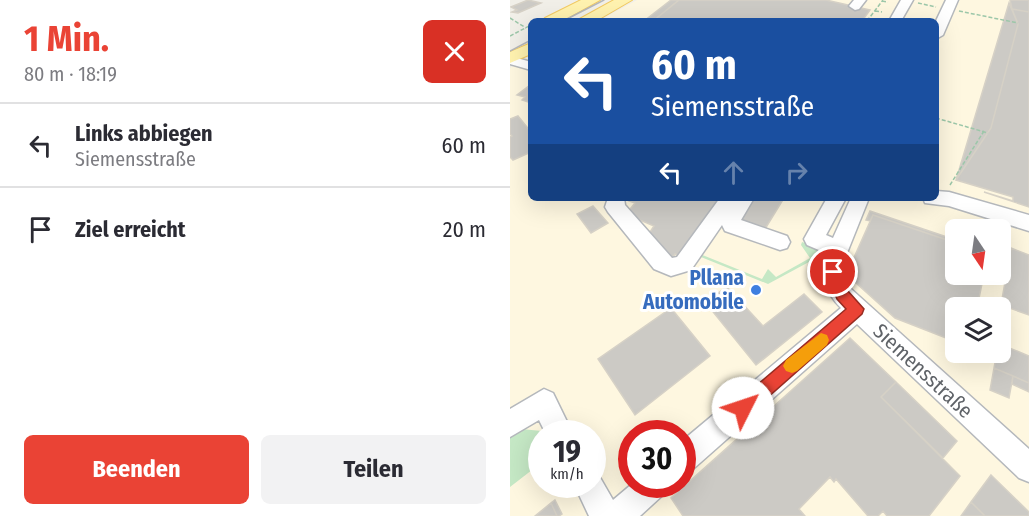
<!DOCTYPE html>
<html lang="de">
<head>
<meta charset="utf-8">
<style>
	body { margin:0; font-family:"Fira Sans Condensed",sans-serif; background:#f2f2f3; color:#2b2b33; height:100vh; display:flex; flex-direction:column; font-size:22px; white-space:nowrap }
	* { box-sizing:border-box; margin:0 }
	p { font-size:20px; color:#7c7c81 }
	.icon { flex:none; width:33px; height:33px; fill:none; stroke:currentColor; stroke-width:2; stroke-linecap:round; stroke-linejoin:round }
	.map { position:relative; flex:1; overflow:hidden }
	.drawer { display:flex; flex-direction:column; background:#fff; width:510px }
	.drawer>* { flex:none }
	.top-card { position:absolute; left:18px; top:18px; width:411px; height:183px; border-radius:9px; box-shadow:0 6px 24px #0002; background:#1a4fa0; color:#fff; overflow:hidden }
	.needle { width:39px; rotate:167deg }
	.buttons { position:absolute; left:435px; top:219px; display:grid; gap:12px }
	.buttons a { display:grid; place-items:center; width:66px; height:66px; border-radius:9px; background:#fff; box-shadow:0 6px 24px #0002; font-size:30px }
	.speed { position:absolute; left:18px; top:420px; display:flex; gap:12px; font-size:30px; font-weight:700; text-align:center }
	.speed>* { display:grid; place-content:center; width:78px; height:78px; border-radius:50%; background:#fff; box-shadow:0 6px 24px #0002; line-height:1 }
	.speed small { font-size:15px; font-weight:400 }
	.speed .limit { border:9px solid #d22; background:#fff; color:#111 }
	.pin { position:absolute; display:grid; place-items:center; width:51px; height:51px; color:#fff; margin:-26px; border:3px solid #fff; border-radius:50%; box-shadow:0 2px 6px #0007 }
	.me { position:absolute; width:66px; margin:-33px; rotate:49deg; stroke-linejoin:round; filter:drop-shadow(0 0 4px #0008) }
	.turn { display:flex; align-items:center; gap:21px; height:126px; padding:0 24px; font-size:27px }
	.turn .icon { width:78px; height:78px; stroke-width:2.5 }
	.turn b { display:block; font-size:42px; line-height:51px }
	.lanes { display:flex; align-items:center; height:57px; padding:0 24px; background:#0003; justify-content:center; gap:30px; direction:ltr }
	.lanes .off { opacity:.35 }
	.round { display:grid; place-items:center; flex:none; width:63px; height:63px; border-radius:9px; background:#f2f2f3 }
	.overview { display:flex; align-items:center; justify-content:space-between; height:102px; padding:0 24px }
	h1 { font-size:36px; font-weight:700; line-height:45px; color:#ea4335 }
	.primary-button { display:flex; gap:12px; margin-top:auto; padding:12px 24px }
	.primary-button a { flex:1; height:69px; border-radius:9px; background:#ea4335; color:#fff; font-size:24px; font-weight:700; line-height:69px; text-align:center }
	.primary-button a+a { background:#f2f2f3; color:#2b2b33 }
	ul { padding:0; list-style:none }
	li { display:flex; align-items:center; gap:18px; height:84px; padding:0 24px; border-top:2px solid #e1e1e2 }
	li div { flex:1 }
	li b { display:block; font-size:22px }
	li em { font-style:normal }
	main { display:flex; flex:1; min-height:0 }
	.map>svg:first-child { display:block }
	.commercial { fill:#fef7e0; fill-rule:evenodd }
	.green { fill:#c5e8c5 }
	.building { fill:#cccac5; stroke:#d6d1c6; stroke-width:1.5 }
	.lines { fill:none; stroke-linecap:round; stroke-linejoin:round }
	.minor-casing { stroke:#b5b8bc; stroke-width:3 }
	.major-casing { stroke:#f2c960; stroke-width:2 }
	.path { stroke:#9cc7a9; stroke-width:1.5; stroke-dasharray:4 2; stroke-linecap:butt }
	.minor { fill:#fff; fill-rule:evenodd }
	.major { fill:#fff2af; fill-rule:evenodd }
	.tram { stroke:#b6b7b8; stroke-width:1.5 }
	.route { fill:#ea4335; stroke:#982c22; stroke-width:1.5 }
	.slow { fill:#f59e0b }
	.shop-dot { fill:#3f7fe0; stroke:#fff; stroke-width:2 }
	.labels { text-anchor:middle; stroke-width:6; stroke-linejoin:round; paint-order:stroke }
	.shop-label { font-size:21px; font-weight:bold; fill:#366cbe; stroke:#fff; text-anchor:end }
	.street-label { font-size:21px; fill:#5f6368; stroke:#fff }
</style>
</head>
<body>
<main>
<section class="drawer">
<div class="overview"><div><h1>1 Min.</h1><p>80 m · 18:19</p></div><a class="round" style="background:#d93025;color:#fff"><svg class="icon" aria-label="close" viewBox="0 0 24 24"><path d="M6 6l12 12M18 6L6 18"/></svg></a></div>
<ul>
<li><svg class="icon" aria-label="left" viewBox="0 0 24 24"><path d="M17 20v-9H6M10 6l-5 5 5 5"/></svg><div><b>Links abbiegen</b><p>Siemensstraße</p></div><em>60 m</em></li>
<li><svg class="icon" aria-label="arrive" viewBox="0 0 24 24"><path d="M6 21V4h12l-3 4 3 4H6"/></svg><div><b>Ziel erreicht</b></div><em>20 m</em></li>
</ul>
<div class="primary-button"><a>Beenden</a><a>Teilen</a></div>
</section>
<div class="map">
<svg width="519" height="516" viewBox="0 0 519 516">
	<rect width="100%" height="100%" fill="#f1efe8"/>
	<path class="commercial" d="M127,0H519V516H0V68L21,56V198H426V21H88ZM446,230H490V274H446ZM446,308H490V352H446ZM32,434H82V484H32ZM122,434H172V484H122Z"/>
	<path class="green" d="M226,198L190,254L252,279L258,269L266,277L300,258L291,245L292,242L315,250L312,255L258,284L186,255Z
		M11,429L32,431L31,463L0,487V436Z"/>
	<path class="building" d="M18,0L31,3L8,13L2,12L7,10L1,7Z
		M161,0H169L143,21H134Z
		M169,0H316L360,10L352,21H143Z
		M500,0H519V12L502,9Z
		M499,3L508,24L481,128L446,180Z
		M502,9L519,12V207L474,192L503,201V197L446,180L481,128L508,24Z
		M19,86L21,87V103L12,100L15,97L7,95Z
		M8,116L21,132V152L3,160L0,157V137L2,136L0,134V119Z
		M122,198H217L174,258L165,254L162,258L136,238L144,226L116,214L125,203L119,201Z
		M242,198H274L255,229L228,219Z
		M83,206L98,223L81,233L67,214Z
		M360,211L446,240V243L363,215L360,221L356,220Z
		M363,215L446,243V274H474L467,308H446V342L385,318L345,282L341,269L342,262Z
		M501,248L519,255V315L491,305Z
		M217,287L253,326L294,294L312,312L246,365L195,302Z
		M161,308L200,356L125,415L88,359Z
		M340,338L386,382L371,397L450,476L419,516H377L373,511L368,516H358L326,479L324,482L320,477L289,509L295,516H173L161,498Z
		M490,344L519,356V383L484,368L487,352H490Z
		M484,368L503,376L499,398L480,390Z
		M503,376L519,383V392L502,384Z
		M386,382L447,441L433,458L371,397Z
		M481,475L519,512V516H475L461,502Z
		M45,500L52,514L49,516H47L41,503Z
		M461,502L475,516H451Z
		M41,503L47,516H25Z"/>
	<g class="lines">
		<g class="minor-casing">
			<path id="minor" d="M344,0H356L349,9L345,10L339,6Z
				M391,0H403L391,21H379Z
				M436,0H448L433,35L426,39V21Z
				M0,56L21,62V70L0,64Z
				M426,191L439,192L519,215V231L439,206L415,203L413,198H426Z
				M98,198H114L115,205L162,258L167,257L210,198H244L231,220L277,236L280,242L277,248L270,250L215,231L212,225L181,270L161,276L144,269L98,212L95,207Z
				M317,198H336L316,235L323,238L341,198H359L333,263L340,288L519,449V482L509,478L347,324L182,470L172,474V441L331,308C317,295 308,271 316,253L297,245L294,239Z
				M34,389L43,393L63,434H36L29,420L0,437V409Z
				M82,471L88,474L103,500L122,484H158L154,494L130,516H79L64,484H82Z"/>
		</g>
		<g class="major-casing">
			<path id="major" d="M71,0H90L52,21H32L35,18Z
				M104,0H122L86,21H66Z
				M21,43V54L0,63V52Z"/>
		</g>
		<path class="path" d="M372,1L378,2
			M408,3L426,7
			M365,11L372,12
			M449,11L508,23
			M0,18L16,28
			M357,21L373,0
			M0,36L21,25
			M426,118L478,133
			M440,185L474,131"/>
		<use href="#minor" class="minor"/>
		<use href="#major" class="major"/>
		<path class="tram" d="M53,21L94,0
			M0,51L21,40"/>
	</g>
	<path class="route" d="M323,266L328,268L338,291L354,309L352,314L239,414L233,416L227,414L224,408L227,402L336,309L327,299L316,272L318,268Z"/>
	<path class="slow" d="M311,333L317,335L319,340L317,345L287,371L282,373L276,371L273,366L276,360Z"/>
	<circle class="shop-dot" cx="246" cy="290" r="6"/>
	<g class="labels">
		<g class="shop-label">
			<text x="234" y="285">Pllana<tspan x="234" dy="24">Automobile</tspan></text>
		</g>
		<g class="street-label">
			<text transform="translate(413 371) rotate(43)" y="7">Siemensstraße</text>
		</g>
	</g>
</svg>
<div class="buttons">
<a><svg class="needle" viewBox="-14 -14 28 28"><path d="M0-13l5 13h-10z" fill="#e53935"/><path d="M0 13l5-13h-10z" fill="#7c7c81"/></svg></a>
<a><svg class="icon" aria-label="layers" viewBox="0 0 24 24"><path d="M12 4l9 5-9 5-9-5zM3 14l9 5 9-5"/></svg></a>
</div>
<div class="speed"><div>19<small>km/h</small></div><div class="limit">30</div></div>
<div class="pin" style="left:323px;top:272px;background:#d93025"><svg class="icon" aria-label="arrive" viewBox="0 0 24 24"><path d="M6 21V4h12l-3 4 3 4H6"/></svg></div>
<svg class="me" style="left:233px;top:408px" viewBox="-20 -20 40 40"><circle r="19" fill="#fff"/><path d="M0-13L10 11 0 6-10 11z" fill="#ea4335"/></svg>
<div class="top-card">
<div class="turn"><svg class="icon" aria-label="left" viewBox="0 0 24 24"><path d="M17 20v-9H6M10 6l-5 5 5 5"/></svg><div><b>60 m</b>Siemensstraße</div></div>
<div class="lanes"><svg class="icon" aria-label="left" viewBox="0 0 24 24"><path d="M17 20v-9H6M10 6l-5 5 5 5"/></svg><svg class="icon off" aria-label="ahead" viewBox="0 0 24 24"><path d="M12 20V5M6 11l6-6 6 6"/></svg><svg class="icon off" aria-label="right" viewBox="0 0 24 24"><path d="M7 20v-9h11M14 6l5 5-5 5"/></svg></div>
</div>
</div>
</main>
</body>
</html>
